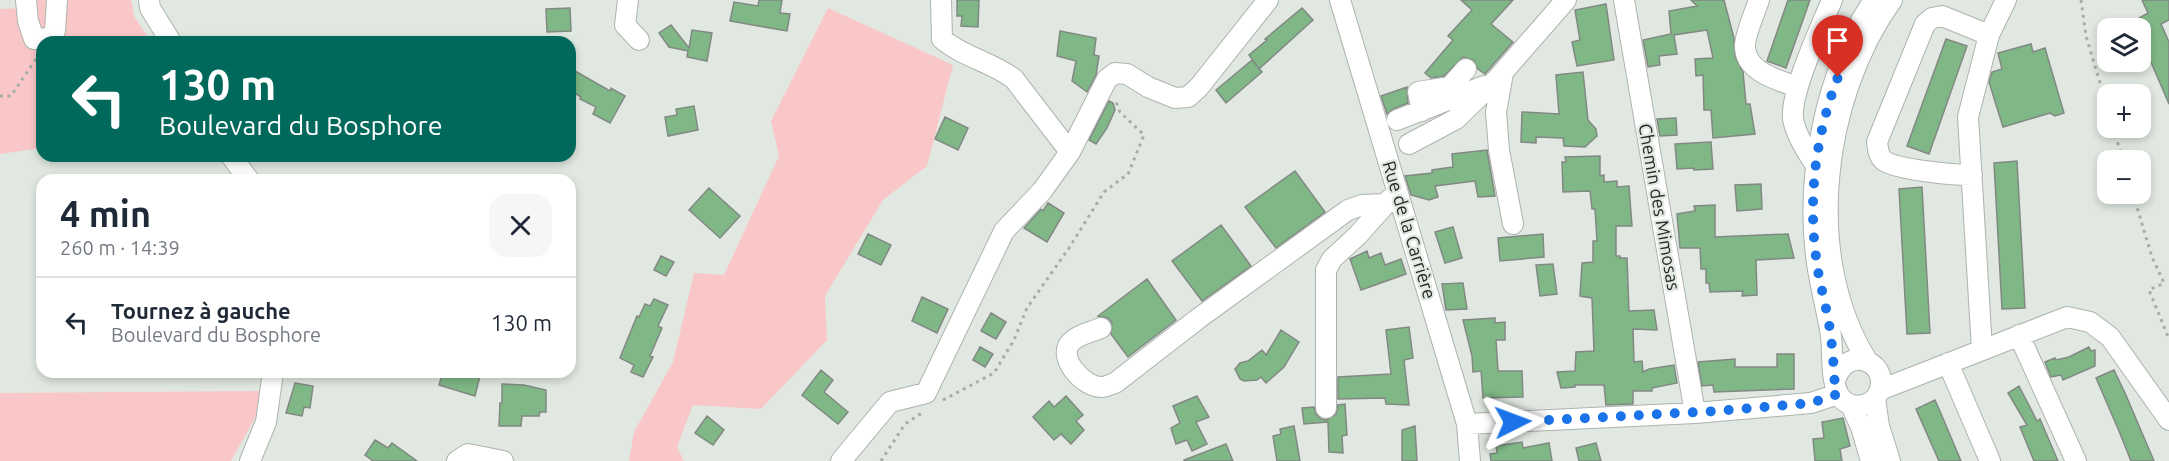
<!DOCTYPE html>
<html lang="fr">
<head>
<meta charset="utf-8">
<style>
	body { margin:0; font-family:Ubuntu,sans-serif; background:#f6f6f7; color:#1f2937; height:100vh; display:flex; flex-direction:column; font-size:22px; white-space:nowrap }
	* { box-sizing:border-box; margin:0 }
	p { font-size:20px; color:#747a83 }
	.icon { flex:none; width:33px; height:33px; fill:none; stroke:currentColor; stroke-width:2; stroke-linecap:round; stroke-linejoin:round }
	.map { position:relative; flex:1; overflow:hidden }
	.details { position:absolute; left:36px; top:174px; width:540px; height:204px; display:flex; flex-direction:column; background:#fff; border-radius:18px; box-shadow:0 3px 9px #0003 }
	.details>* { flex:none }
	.guide { position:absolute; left:36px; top:36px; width:540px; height:126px; border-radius:18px; box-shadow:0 3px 9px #0003; background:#00695c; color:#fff; overflow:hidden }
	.controls { position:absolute; left:2097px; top:18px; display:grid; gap:12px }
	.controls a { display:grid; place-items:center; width:54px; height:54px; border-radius:12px; background:#fff; box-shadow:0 3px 9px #0003; font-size:30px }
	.pin { position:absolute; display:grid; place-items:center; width:51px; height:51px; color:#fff; margin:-62px -26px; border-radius:50% 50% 50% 0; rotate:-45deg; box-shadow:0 0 6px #0007 }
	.pin .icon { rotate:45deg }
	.me { position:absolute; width:66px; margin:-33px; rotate:87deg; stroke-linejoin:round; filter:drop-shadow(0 0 4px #0008) }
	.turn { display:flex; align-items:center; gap:21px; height:126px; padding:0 24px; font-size:27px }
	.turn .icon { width:78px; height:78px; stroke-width:2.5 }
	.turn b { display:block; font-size:42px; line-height:51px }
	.round { display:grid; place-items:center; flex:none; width:63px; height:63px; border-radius:18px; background:#f6f6f7 }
	.headline { display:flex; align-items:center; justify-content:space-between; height:102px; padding:0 24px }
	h1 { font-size:36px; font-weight:600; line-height:45px }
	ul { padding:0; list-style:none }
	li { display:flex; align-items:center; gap:18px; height:90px; padding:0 24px; border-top:2px solid #e0e1e3 }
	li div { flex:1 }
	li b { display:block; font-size:22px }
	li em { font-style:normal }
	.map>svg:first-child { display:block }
	.green { fill:#f9c7c7 }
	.building { fill:#7fb886; stroke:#828883; stroke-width:1.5 }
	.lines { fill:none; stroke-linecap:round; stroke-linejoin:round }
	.minor-casing { stroke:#adb3ad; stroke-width:22 }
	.path { stroke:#a8ada8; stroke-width:3; stroke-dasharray:3 4.5; stroke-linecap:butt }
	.minor { stroke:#fff; stroke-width:20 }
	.route { stroke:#1a73e8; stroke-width:10; stroke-dasharray:0 18 }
	.labels { text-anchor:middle; stroke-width:4.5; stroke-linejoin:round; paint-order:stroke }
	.street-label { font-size:18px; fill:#262926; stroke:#e1e8e1 }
</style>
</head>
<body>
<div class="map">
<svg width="2169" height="461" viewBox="0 0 2169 461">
	<rect width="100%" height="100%" fill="#e1e8e1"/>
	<path class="green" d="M22,0H131L134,16L151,42H42V148L0,154V9L24,8Z
		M828,8L953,65L927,166L883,200L825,296L827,340L761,409L693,405L677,447L684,461H629L634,432L673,362L694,273L724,275L779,156L771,121Z
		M270,391L231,461H0V393Z"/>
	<path class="building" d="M759,0H782L780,13L790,14L787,31L730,21L734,2L758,6Z
		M957,0H979L978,27L961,26L962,16H957Z
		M1461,0H1513L1491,24L1513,42L1485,74L1478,69L1473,60L1463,57L1444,76L1431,78L1425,73L1453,40L1448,36L1472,10Z
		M1691,0H1724L1734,38L1735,57L1743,72L1746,104H1750L1755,134L1713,138L1711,110H1704L1703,75L1696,76L1695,59L1713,58L1707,30L1674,35L1677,54L1659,56L1660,65L1648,67L1643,40L1671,34L1669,11L1697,6Z
		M1788,0H1810L1786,68L1767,61Z
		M2142,0H2169V20L2161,24L2169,42V104L2145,48L2150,45L2139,18L2148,13Z
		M1606,4L1614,60L1577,66L1572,42L1580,40L1575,10Z
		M570,8L571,31L547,32L546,9Z
		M1302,8L1313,20L1259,69L1249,55L1267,40L1265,39Z
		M671,25L689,48L692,30L712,33L707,61L687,57L688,51L669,47L659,33Z
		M1060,31L1096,38L1094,55L1099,56L1096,75L1087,92L1072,81L1076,61L1057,56Z
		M1946,39L1967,46L1929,154L1907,146Z
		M2031,44L2033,52L2045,48L2064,113L2055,116L2050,113L2003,127L1989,82L1992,72L2002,69L1998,53Z
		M1252,60L1262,72L1226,103L1216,90Z
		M575,71L610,91L611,88L625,96L610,123L593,114L596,107L580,99L581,97L570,90V79Z
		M1583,72L1588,120L1596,129L1597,136L1585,147L1564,146L1563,138L1536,137V143L1521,142L1522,112L1559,114L1556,75Z
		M1407,87L1408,103L1393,109L1387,114L1381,96Z
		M1109,101L1113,103L1115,110L1107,128L1096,144L1089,140Z
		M694,106L698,130L668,136L665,117L677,115L676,109Z
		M945,117L968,128L958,150L935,139Z
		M1676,118L1677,135L1660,136L1657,119Z
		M1711,142L1713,169L1694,170L1693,168L1677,169L1675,144Z
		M1487,150L1495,196L1478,197L1475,181L1435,186L1438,197L1429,200L1411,195L1405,176L1432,173V170L1453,167L1452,154Z
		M1600,156V176L1604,175V182L1617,181V187L1629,186L1632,226H1616V256H1620V258H1627L1629,311L1654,310L1657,330L1633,329L1634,362L1642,361L1643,372L1649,369L1674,365L1677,383L1652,388V391H1633V404L1606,405L1604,385H1575V387L1561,388L1557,372L1575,371L1576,352L1594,351L1592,298L1580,296L1582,263L1593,262V241H1597L1595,209H1592L1590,191L1563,192L1562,162H1566L1565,157Z
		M2017,161L2025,308L2002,309L1994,163Z
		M1295,171L1325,212L1276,248L1245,207Z
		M1761,184L1762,209L1737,211L1735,185Z
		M1922,187L1930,333L1907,334L1899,189Z
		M709,188L740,216L720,238L689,210Z
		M1048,203L1064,213L1047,242L1024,228L1041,209L1043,211Z
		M1715,205V237L1788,234L1794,258L1756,260L1757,295L1742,296L1743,291L1710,292L1709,283H1706V269H1701L1700,248H1680L1677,214L1695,211L1694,206Z
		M1221,225L1251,266L1202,301L1172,261Z
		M1453,227L1462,258L1445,263L1435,232Z
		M868,234L891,245L881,265L858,254Z
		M1543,234L1544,257L1500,261L1498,238Z
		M1367,251L1369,258L1381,253L1385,265L1401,259L1406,274L1361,290L1350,259Z
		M661,256L674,262L666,276L654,270Z
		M1553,264L1557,294L1540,296L1536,265Z
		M1147,279L1176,320L1128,357L1111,334L1112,323L1108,318L1098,316Z
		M1463,283L1467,309L1446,310L1442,284Z
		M922,297L948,309L937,333L912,321Z
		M654,299L668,305L658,326L662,328L650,356L653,357L643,377L631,372L634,365L620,358L637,316L639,317L645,304L650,306Z
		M991,313L1006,322L996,339L981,331Z
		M1495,318V323L1505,322V340H1496L1498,371H1522L1523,397L1483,398L1481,371L1473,372L1472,356L1463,320Z
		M1409,327L1413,358L1404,360L1409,405L1386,404L1385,398L1338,399V377L1391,374L1386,330Z
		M1281,330L1299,342L1284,367L1266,383L1261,377L1257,380L1244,381L1240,379L1235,369L1240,363L1248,361L1262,350L1266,355Z
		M980,347L993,354L985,367L973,360Z
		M2089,347L2091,351L2095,350V366L2063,380L2061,375L2051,377L2045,362L2055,358L2056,360L2069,357Z
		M1777,354H1794V389L1714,392L1713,385L1702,386L1698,362L1735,359V367H1777Z
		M821,370L833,380L824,392L848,412L838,424L802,395Z
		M2114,370L2125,393L2154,461H2131L2119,431L2096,378Z
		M443,372H481L475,396L439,385Z
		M295,383L313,386L310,408L304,407L302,416L286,413Z
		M502,384L524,385L546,390V412H540L539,416H522L521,426H499L500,403H502Z
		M2019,386L2037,421L2040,419L2058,461H2034L2020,427L2027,425L2008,393Z
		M1066,396L1083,415L1076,421L1084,430L1071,444L1061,434L1054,440L1033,417L1049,401L1054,407Z
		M1197,396L1209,417L1196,422L1207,444L1192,451L1187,440L1176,444L1171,428L1180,423L1173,406Z
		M1935,400L1942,416L1961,461H1939L1916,409Z
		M1345,404L1347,435L1342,436L1343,453L1329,452L1328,422L1304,424L1302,408L1314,407L1316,414L1321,419L1327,420L1336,414L1338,405Z
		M707,416L724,430L713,445L695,433Z
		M1843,418L1850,446L1840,449L1842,461H1815L1813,439L1824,438L1822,422Z
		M1294,426L1300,461H1277L1273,436L1281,434L1280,429Z
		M1415,426L1417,461H1402V430Z
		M375,440L388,448L392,443L417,461H373L365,455Z
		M1522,442L1523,448L1549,443L1552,461H1491L1490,454L1497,453L1496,446Z
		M1596,443L1601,461H1579L1576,448Z
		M1226,444L1233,461H1184V460Z"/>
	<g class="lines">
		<g class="minor-casing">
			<path id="minor" d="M26,0L28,21L34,39L49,38L55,31L57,0
				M149,0L150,8L171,42
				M628,0L625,25L639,40
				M941,0L942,39C963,57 992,62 1014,79L1070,152
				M1340,0L1467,424L1470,461
				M1624,0L1695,413
				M1759,0C1755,12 1745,34 1745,46C1745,72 1778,80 1797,87
				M1503,73L1496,112L1499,150L1513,224
				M1422,111L1418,92L1450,87L1466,69
				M1397,120L1484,86
				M1409,144L1456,119L1497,79L1566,0
				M231,156L249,180
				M1815,164C1806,151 1796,135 1793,119C1790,92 1821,27 1832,0
				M1972,175C1954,175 1896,170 1883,160C1878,155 1878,148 1877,142L1925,24L1932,18L1942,16L1989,35
				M1101,328C1092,332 1079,334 1071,342C1056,357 1084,388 1102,387C1106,387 1111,384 1115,383L1199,318L1348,210L1362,205L1386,204
				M2019,335L2076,461
				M1982,350L1968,117L1989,35L2006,0
				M1868,362C1802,258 1822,98 1892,0
				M1948,363L1990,461
				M1835,381C1846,344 1888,361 1880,389C1875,407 1852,411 1841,398C1830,385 1833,353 1831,336C1827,309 1819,283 1816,256C1806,173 1826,70 1874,0
				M1880,390L2067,317L2090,322L2110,337L2169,420
				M1875,399L1879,426L1890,461
				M1851,405L1861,427L1871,461
				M1326,408V270L1332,259L1358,235L1390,199
				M1467,424L1695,413L1811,403L1838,394
				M250,461L266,422L273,372
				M457,461L468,454L503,461
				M841,461L890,402L926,393L1004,231L1042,191L1070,152L1107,79L1115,73L1127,74L1148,87L1175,98L1188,97L1199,87L1268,0"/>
		</g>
		<path class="path" d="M2081,0L2086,36L2108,110
			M0,96H11L38,56
			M2113,128L2123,160
			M2133,194L2152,257L2164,283L2149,290L2169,339
			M943,400L994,373L1014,340L1027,308L1069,248L1104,192L1128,174L1144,135L1120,112L1116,102
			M881,461L905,424L922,413"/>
		<use href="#minor" class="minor"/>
	</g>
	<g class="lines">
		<path class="route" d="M1513,422L1718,411L1811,403L1838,394L1835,388C1834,371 1833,354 1831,338C1828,310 1819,284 1816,257C1808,196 1816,134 1838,77"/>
	</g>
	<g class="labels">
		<g class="street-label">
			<text transform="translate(1659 207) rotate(80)" y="6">Chemin des Mimosas</text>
			<text transform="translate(1409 230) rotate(73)" y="6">Rue de la Carrière</text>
		</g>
	</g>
</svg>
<div class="controls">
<a><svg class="icon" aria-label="layers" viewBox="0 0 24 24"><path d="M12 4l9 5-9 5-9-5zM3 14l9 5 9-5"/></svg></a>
<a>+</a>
<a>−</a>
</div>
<div class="pin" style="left:1838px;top:77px;background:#d93025"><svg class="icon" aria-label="arrive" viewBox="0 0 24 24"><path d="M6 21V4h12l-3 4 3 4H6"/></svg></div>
<svg class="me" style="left:1513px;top:422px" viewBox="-20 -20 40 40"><path d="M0-17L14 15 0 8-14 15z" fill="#1a73e8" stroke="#fff" stroke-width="4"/></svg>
<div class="guide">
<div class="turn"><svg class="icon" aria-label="left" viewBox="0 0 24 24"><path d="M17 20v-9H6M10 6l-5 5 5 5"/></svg><div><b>130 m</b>Boulevard du Bosphore</div></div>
</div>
<section class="details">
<div class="headline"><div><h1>4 min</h1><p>260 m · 14:39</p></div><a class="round"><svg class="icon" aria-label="close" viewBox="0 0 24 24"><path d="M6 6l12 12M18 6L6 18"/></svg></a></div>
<ul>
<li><svg class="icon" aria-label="left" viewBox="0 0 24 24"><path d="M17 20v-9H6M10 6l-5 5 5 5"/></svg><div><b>Tournez à gauche</b><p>Boulevard du Bosphore</p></div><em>130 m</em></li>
</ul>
</section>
</div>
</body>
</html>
